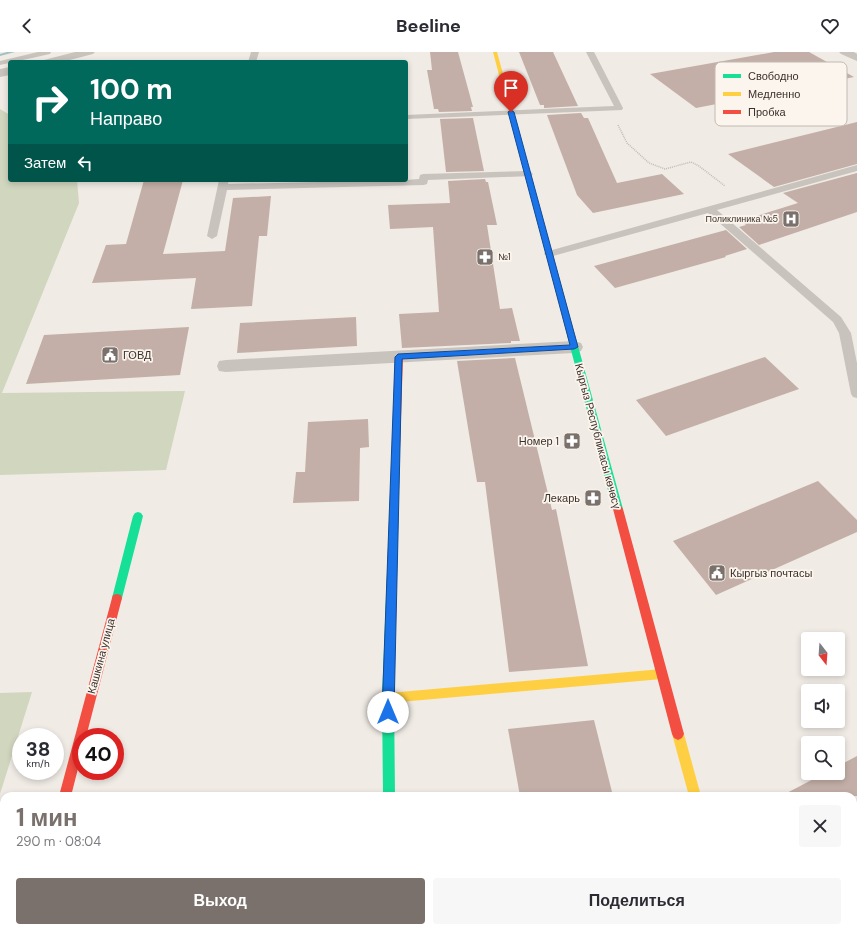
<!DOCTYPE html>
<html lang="ru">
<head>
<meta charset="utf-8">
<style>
	body { margin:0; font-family:"DM Sans",sans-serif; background:#f7f7f7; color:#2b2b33; height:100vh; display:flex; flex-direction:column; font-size:15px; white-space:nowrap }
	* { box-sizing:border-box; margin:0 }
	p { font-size:13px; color:#7c7c81 }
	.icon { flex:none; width:22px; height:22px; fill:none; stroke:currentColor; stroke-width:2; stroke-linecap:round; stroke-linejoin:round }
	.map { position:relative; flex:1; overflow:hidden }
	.panel { position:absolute; left:0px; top:740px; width:857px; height:140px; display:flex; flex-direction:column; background:#fff; border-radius:12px 12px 0 0; box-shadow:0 2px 6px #0003 }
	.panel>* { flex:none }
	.guide { position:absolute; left:8px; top:8px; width:400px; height:122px; border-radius:4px; box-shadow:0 2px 6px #0003; background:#00695c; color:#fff; overflow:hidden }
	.needle { width:26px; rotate:163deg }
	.buttons { position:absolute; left:801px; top:580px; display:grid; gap:8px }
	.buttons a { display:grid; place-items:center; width:44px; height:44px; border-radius:4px; background:#fff; box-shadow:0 2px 6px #0003; font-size:20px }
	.speed { position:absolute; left:12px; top:676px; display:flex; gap:8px; font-size:20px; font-weight:700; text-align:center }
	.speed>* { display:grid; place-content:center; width:52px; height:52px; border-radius:50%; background:#fff; box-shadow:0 2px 6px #0003; line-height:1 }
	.speed small { font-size:10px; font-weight:400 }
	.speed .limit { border:6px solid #d22; background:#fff; color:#111 }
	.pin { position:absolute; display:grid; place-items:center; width:34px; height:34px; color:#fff; margin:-41px -17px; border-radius:50% 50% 50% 0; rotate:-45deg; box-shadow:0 0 4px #0007 }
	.pin .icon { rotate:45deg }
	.me { position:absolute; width:44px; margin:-22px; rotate:0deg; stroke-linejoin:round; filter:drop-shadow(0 0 3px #0008) }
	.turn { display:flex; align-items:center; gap:14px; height:84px; padding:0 16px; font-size:18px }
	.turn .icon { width:52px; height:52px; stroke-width:2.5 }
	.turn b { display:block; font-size:28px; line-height:34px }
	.then { display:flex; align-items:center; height:38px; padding:0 16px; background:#0003; gap:8px; font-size:15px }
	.round { display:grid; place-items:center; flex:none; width:42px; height:42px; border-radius:4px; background:#f7f7f7 }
	.head { display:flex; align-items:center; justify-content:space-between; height:68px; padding:0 16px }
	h1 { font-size:24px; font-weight:700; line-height:30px; color:#7a716c }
	.primary-button { display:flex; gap:8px; margin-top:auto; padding:8px 16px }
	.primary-button a { flex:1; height:46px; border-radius:4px; background:#7a716c; color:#fff; font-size:16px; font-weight:700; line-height:46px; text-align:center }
	.primary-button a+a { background:#f7f7f7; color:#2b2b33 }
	header { display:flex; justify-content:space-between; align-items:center; height:52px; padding:0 16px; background:#fff; font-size:18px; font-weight:700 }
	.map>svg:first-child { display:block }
	.green { fill:#d1d6bf }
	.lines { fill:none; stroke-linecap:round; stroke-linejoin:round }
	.stream { fill:#a1c2c1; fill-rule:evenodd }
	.building { fill:#c3afa7 }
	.path { stroke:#c2bbb6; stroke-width:1.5; stroke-dasharray:1 1; stroke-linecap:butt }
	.lane { fill:#c9c3be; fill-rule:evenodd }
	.street { fill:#c9c3be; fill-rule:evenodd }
	.fast { fill:#16e098; fill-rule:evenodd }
	.slow { fill:#ffcf43; fill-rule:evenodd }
	.jam { fill:#f24e42; fill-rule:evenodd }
	.route { fill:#1a73e8; stroke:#114b97 }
	.labels { text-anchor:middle; stroke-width:3.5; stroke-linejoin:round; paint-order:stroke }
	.far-poi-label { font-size:9px; fill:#3b302b; stroke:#fbf5ee; text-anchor:end }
	.poi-label { font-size:11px; fill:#3b302b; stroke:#fbf5ee; text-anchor:start }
	.street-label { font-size:11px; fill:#3b302b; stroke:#fbf5ee }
	.key { fill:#fbf5ee; stroke:#c1bab4; stroke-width:1 }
	.key-label { font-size:11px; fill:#3b302b }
</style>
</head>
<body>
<header><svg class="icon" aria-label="back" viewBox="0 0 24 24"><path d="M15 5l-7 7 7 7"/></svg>Beeline<svg class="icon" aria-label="heart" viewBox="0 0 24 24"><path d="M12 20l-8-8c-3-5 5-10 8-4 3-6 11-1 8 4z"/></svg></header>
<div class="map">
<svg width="857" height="880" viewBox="0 0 857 880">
	<rect width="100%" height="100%" fill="#f0ebe5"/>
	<path class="green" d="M0,57L10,63V128H77L79,151L2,341L185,339L166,418L0,423Z
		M32,640L0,742V641Z"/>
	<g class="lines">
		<path class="stream" d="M7,0H15L0,4V2Z"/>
	</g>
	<path class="building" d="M430,0H458L473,55H471L472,59L439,60L438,57H434L427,18H432Z
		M519,0H553L578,54L544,56V53H540Z
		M774,0H809L854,25L696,56L650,22Z
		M581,61L584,66H588L617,131L662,122L684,142L593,161L577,143L547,63Z
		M473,66L484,119L446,120L440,67Z
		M857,70V112L774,135L728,102Z
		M857,121V160L759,193L739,175L746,173L741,169L798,151L783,141Z
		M485,127L486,130H488L497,173H487L500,257L512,256L520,289H511V291L402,296L399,262L439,260L433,175L390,177L388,153L450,151L448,129Z
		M144,128H183L163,202L225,199L233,146L271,144L267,184H259L252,254L191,257L196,226L92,231L106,193L126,192Z
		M726,178L747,197L725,204L726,205L615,236L594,214Z
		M356,265L357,294L237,301L240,271Z
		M189,275L180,323L26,332L44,283Z
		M765,305L799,337L666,384L636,348Z
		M515,306L552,458L556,457L588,614L509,620L485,430H477L457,309Z
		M368,367L369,395L360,396L359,449L293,451L296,420H305L308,370Z
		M818,429L857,468V480L716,543L673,489Z
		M594,668L613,744H520L508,677Z
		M857,704V744H781L825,721H838V714Z"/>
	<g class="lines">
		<path class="path" d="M618,73L627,91L649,111L665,117L691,110L699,114L725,134"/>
		<path class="lane" d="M38,0H51L50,2L0,13V9Z
			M251,0H259L256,10H248Z
			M586,0H594L623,56L622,58L406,67V63L614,54Z
			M857,113V119L717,158L841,265L851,281L857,311V346L853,345L851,342L839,281L833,270L708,161L553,204L549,205L544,202L545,200Z
			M528,119L531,120L533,122L531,124L428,128L427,132L424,133L227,138L217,184L212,187L207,184L219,128H229L228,132L406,128L419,127L420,123L423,122Z"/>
		<path class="street" d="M75,0H95L93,2L62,10H42L44,8Z
			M839,0H854L857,2V9L841,2Z
			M10,15V23L0,25V17Z
			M574,289L581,291L583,295L581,299L574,301L226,320L219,319L217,314L219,309L226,308Z
			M19,876H51L50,880H18Z"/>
		<path class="fast" d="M568,281H571L575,283L623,457L621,460H615L613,457L567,283Z
			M396,393L400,396L394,646L395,744H383L382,646L392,396Z
			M138,460L141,461L143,464L122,546L121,549L117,550L113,549L112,546L133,464L135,461Z"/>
		<path class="slow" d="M493,0H497L575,283L574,285H571L567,283Z
			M662,617L666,618L667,622L666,626L662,627L388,651L384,650L382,646L384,642L388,641Z
			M678,676L682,678L684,682L701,744H689L672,682L674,678Z
			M724,876H738L739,880H725Z"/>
		<path class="jam" d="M399,302L403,305L400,396L396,399L392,396L395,305Z
			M618,453L621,454L623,457L684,682L682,686L678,688L674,686L672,682L613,457L615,454Z
			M117,542L121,543L122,546L86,685H81V705L71,744H59L112,546L113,543Z"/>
	</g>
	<path class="route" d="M511,58L514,60L578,295L574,297L402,307L394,660L392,664L388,665L384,664L382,660L395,305L398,302L570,293L508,60Z"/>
	<defs>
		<g id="hospital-square" transform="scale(0.9)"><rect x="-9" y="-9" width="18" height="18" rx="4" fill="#7a716c" stroke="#fbf5ee"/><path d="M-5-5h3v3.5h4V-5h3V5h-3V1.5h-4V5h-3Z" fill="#fff"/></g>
		<g id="pharmacy-square" transform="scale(0.9)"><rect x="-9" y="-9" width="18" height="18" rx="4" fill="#7a716c" stroke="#fbf5ee"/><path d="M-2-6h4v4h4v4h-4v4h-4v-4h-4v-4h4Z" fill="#fff"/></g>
		<g id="civic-square" transform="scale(0.9)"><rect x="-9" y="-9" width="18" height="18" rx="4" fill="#7a716c" stroke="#fbf5ee"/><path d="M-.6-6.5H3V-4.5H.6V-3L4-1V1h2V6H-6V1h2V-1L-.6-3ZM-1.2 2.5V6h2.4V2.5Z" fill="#fff"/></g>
	</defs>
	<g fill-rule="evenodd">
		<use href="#hospital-square" x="791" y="167"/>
		<use href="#pharmacy-square" x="485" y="205"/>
		<use href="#civic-square" x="110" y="303"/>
		<use href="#pharmacy-square" x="572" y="389"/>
		<use href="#pharmacy-square" x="593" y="446"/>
		<use href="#civic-square" x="717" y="521"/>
	</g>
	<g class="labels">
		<g class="far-poi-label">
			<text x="778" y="170">Поликлиника №5</text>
			<text x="498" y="208" text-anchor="start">№1</text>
		</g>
		<g class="poi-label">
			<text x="123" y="307">ГОВД</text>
			<text x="559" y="393" text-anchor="end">Номер 1</text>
			<text x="580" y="450" text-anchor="end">Лекарь</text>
			<text x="730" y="525">Кыргыз почтасы</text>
		</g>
		<g class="street-label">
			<text transform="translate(598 384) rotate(75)" y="4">Кыргыз Республикасы көчөсү</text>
			<text transform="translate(101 604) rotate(-75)" y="4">Кашкина улица</text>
		</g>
	</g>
	<rect x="715" y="10" width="132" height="64" rx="6" class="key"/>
	<rect x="723" y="22" width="18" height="4" fill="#16e098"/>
	<rect x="723" y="40" width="18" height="4" fill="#ffcf43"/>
	<rect x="723" y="58" width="18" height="4" fill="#f24e42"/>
	<g class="key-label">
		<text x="748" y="28">Свободно</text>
		<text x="748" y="46">Медленно</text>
		<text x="748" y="64">Пробка</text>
	</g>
</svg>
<div class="buttons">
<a><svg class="needle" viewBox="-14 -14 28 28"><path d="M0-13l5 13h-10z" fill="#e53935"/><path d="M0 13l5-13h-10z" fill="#7c7c81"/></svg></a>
<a><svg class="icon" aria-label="sound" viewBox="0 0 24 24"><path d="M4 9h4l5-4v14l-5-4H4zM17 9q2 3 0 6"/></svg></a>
<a><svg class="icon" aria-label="search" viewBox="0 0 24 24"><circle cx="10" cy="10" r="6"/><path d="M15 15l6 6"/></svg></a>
</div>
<div class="speed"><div>38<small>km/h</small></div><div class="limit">40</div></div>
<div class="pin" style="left:511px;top:60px;background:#d93025"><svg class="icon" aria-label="arrive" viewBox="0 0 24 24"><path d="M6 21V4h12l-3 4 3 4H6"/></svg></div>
<svg class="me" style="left:388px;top:660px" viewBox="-20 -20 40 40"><circle r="19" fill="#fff"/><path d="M0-13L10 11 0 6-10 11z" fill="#1a73e8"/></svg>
<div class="guide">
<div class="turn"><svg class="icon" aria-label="right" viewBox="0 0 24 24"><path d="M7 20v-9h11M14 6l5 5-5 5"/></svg><div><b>100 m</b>Направо</div></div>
<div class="then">Затем<svg class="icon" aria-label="left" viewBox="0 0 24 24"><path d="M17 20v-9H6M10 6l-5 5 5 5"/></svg></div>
</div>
<section class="panel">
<div class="head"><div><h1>1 мин</h1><p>290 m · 08:04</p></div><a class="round"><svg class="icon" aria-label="close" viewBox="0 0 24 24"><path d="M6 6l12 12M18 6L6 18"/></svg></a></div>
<div class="primary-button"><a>Выход</a><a>Поделиться</a></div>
</section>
</div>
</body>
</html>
